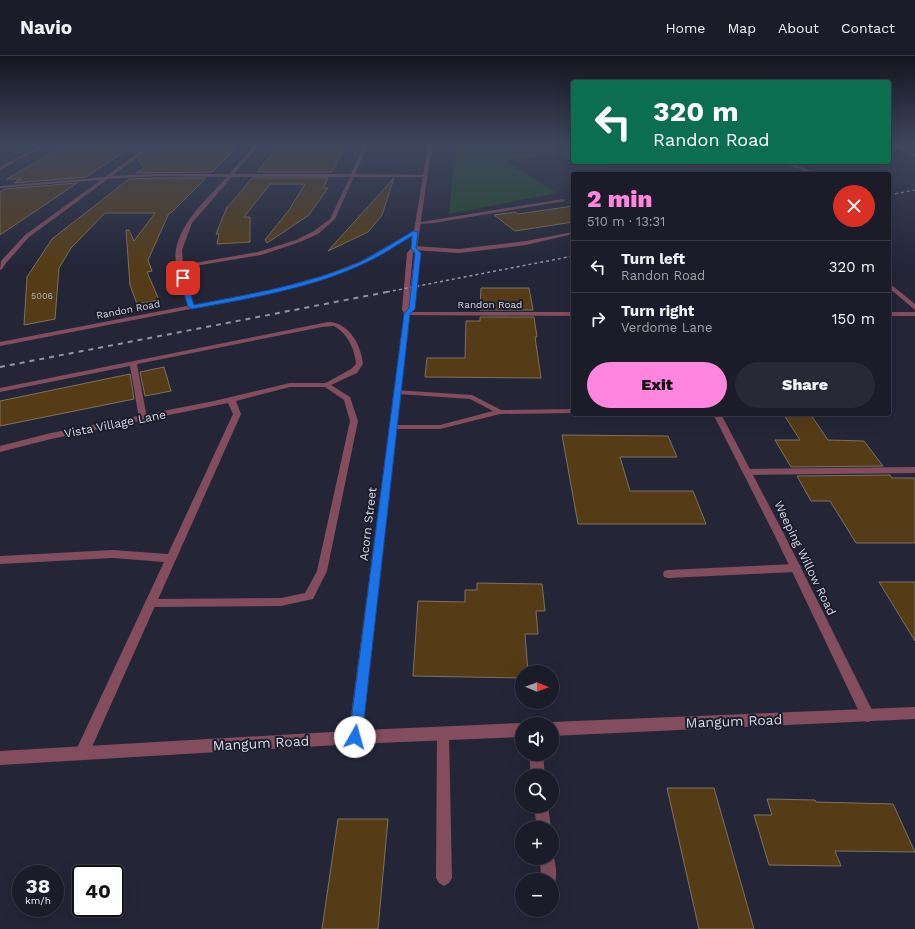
<!DOCTYPE html>
<html lang="en">
<head>
<meta charset="utf-8">
<style>
	body { margin:0; font-family:"Work Sans",sans-serif; background:#282936; color:#f1f3f6; height:100vh; display:flex; flex-direction:column; font-size:15px; white-space:nowrap }
	* { box-sizing:border-box; margin:0 }
	p { font-size:13px; color:#a0a1a8 }
	.icon { flex:none; width:22px; height:22px; fill:none; stroke:currentColor; stroke-width:2; stroke-linecap:round; stroke-linejoin:round }
	.map { position:relative; flex:1; overflow:hidden }
	.side { position:absolute; left:571px; top:116px; width:320px; height:244px; display:flex; flex-direction:column; background:#1b1c2a; border-radius:4px; box-shadow:0 4px 16px #0002,0 0 0 1px #393a47 }
	.side>* { flex:none }
	.guide { position:absolute; left:571px; top:24px; width:320px; height:84px; border-radius:4px; box-shadow:0 4px 16px #0002,0 0 0 1px #393a47; background:#0b6e4f; color:#fff; overflow:hidden }
	.needle { width:26px; rotate:91deg }
	.tools { position:absolute; left:515px; top:609px; display:grid; gap:8px }
	.tools a { display:grid; place-items:center; width:44px; height:44px; border-radius:50%; background:#1b1c2a; box-shadow:0 4px 16px #0002,0 0 0 1px #393a47; font-size:20px }
	.speed { position:absolute; left:12px; top:809px; display:flex; gap:8px; font-size:20px; font-weight:700; text-align:center }
	.speed>* { display:grid; place-content:center; width:52px; height:52px; border-radius:50%; background:#1b1c2a; box-shadow:0 4px 16px #0002,0 0 0 1px #393a47; line-height:1 }
	.speed small { font-size:10px; font-weight:400 }
	.speed .limit { border:2px solid #111; border-radius:6px; background:#fff; color:#111 }
	.pin { position:absolute; display:grid; place-items:center; width:34px; height:34px; color:#fff; margin:-17px; border-radius:8px; box-shadow:0 2px 6px #0006 }
	.me { position:absolute; width:44px; margin:-22px; rotate:7deg; stroke-linejoin:round; filter:drop-shadow(0 0 3px #0008) }
	.turn { display:flex; align-items:center; gap:14px; height:84px; padding:0 16px; font-size:18px }
	.turn .icon { width:52px; height:52px; stroke-width:2.5 }
	.turn b { display:block; font-size:28px; line-height:34px }
	.round { display:grid; place-items:center; flex:none; width:42px; height:42px; border-radius:21px; background:#282936 }
	.headline { display:flex; align-items:center; justify-content:space-between; height:68px; padding:0 16px }
	h1 { font-size:24px; font-weight:800; line-height:30px; color:#ff85df }
	.action { display:flex; gap:8px; margin-top:auto; padding:8px 16px }
	.action a { flex:1; height:46px; border-radius:24px; background:#ff85df; color:#111; font-size:16px; font-weight:800; line-height:46px; text-align:center }
	.action a+a { background:#282936; color:#f1f3f6 }
	ul { padding:0; list-style:none }
	li { display:flex; align-items:center; gap:12px; height:52px; padding:0 16px; border-top:1px solid #393a47 }
	li div { flex:1 }
	li b { display:block; font-size:15px }
	li em { font-style:normal }
	header { display:flex; align-items:center; gap:24px; box-sizing:border-box; height:56px; padding:0 20px; background:#1b1c2a; border-bottom:1px solid #393a47 }
	header strong { font-size:19px }
	nav { display:flex; gap:22px; margin-inline-start:auto; font-size:14px }
	.map>svg:first-child { display:block }
	.green { fill:#224a27 }
	.building { fill:#563c16; stroke:#7f705e }
	.lines { fill:none; stroke-linecap:round; stroke-linejoin:round }
	.service { fill:#834d5e; fill-rule:evenodd }
	.minor { fill:#834d5e; fill-rule:evenodd }
	.tertiary { fill:#834d5e; fill-rule:evenodd }
	.rail-far1 { stroke:#9294a1; stroke-width:1.5; stroke-dasharray:3 3; stroke-linecap:butt }
	.rail { stroke:#9294a1; stroke-width:2; stroke-dasharray:5 5; stroke-linecap:butt }
	.route { fill:#1a73e8; stroke:#114b97 }
	.labels { text-anchor:middle; stroke-width:4; stroke-linejoin:round; paint-order:stroke }
	.far-number-label { font-size:9px; fill:#b5b0af }
	.far-street-label { font-size:10px; fill:#d5d7e2; stroke:#1b1d2d }
	.street-label { font-size:12px; fill:#d5d7e2; stroke:#1b1d2d }
	.near-street-label { font-size:14px; fill:#d5d7e2; stroke:#1b1d2d }
</style>
</head>
<body>
<header>
<strong>Navio</strong>
<nav><a>Home</a><a>Map</a><a>About</a><a>Contact</a></nav>
</header>
<div class="map">
<svg width="915" height="873" viewBox="0 0 915 873">
	<rect width="100%" height="100%" fill="#242638"/>
	<path class="green" d="M456,89H573V106L557,97L505,105L557,137L449,158Z
		M573,106H633L586,113Z"/>
	<path class="building" d="M63,90L131,91H144L134,98L130,92L86,121L14,127L21,123H7Z
		M170,90H238L212,116L136,117L144,112L138,103L154,91H168Z
		M279,90H345L332,116H257Z
		M155,122H206L171,157H169L148,204L152,215L147,216L159,244L137,248L130,229L126,174H129L134,185L155,157H105L71,192L59,212L55,263L24,269L27,221L52,183L129,123Z
		M252,122H328L323,132H328L309,159L267,187L265,184L289,154L305,128H270L244,161H250V186L217,188L219,178H216L227,151H228Z
		M394,122L382,159L368,176L328,195Z
		M77,127L0,179V136L5,133Z
		M573,150V166L515,175L494,159L515,156L518,158Z
		M481,232H529L533,254H480Z
		M480,261H534L537,281H535L541,322L425,321L427,302H465L466,265H480Z
		M164,311L171,335L145,340L140,316Z
		M130,318L134,343L0,370V345Z
		M784,359H811L828,384L864,385L883,410L791,411L775,384H800Z
		M562,379L668,380L677,401H620L630,435H693L706,468H578Z
		M890,419L892,422H915V487H856L830,445H811L797,420Z
		M879,526H915V585Z
		M477,527L542,528L545,555H536L538,578H525L528,616H522V622L413,620L418,545L465,546V534H477Z
		M667,732H714L754,873H699Z
		M767,743L815,744L816,746L893,748L915,796L835,795L841,810L769,809L754,759H772Z
		M338,763H388L378,873H322Z"/>
	<g class="lines">
		<path class="service" d="M781,106H787L819,118H813Z
			M563,143L565,145L434,167L417,168L415,167Z
			M573,176V178L526,189L459,197L414,194L411,192L414,190L459,193L526,185Z
			M328,266C349,266 361,289 363,308L357,317L331,329L350,341L358,365L327,515L313,543L281,550L150,551L146,550L145,547L146,544L150,543L281,542L305,537L317,515L350,365L344,344L322,329L351,313L356,308C355,293 347,277 334,270L322,271L137,308L147,362L143,364L139,362L130,310L0,336V332Z
			M395,334L472,339L501,354L573,353V357L500,358L440,373H393L389,371L390,369H440L493,355L470,343L398,338L394,336Z
			M915,411V417L747,419L743,416L747,413Z
			M796,508L800,509L801,512L800,515L796,516L668,522L664,521L663,518L664,515L668,514Z
			M443,673L448,675L449,679L452,822L449,827L444,830L439,827L436,822L437,679L438,675Z
			M529,698H543L545,720H531Z
			M534,750H548L551,772H537Z
			M552,797C556,805 558,820 554,829L552,830V824H541L540,802H552Z"/>
		<path class="minor" d="M41,89H46L0,114V111Z
			M149,89H154L112,120L155,118H229L255,89H259L234,118H351L364,89H368L355,118L426,119L428,120L426,121H354L335,163L318,178L300,186L261,199L183,212L194,251L191,253L188,251C183,234 173,211 176,193C182,164 208,142 227,121L155,120L108,123L29,181L6,207L2,213L0,214L1,205L25,179L101,124L0,132V130L105,121ZM232,121H350L330,163L314,175L296,184L258,196L183,209L182,194L192,167Z
			M892,89H897L915,98V101Z
			M889,227L915,248V254L889,232Z
			M407,256H573V260L405,259V257Z
			M889,256H915V260H889Z
			M290,327H326L330,329L326,331H290L236,345L241,358L87,702L82,704L77,702L75,697L77,692L164,506L113,502L0,508V500L113,494L168,498L233,358L228,347L51,383L0,396V390L51,377L214,345Z
			M713,358H721L785,480L875,660L873,664L868,666L863,664L775,480Z"/>
		<path class="tertiary" d="M428,89H432L417,192L421,197L414,254L409,256L410,258L363,674L522,667L523,668H522V681L355,688L0,709V695L349,675L404,258L402,253L407,197L411,192L413,179L365,207L329,221L278,236L0,290V286L275,233L325,219L361,205L414,175ZM414,196L415,197L409,240L413,197Z
			M915,651V663L552,680V668H548L552,666Z"/>
		<path class="rail-far1" d="M889,139L915,134
			M387,236L573,200"/>
		<path class="rail" d="M0,311L392,235"/>
	</g>
	<linearGradient id="sky" x2="0" y2="1"><stop stop-color="#14151f"/><stop offset="0.42" stop-color="#3f475e"/><stop offset="1" stop-color="#3f475e" stop-opacity="0"/></linearGradient>
	<rect width="915" height="211" fill="url(#sky)"/>
	<path class="route" d="M413,175L418,176L416,192L421,197L415,253L410,258L362,681L360,685L355,687L351,685L349,681L404,258L409,252L415,197L411,192L412,180C397,189 381,200 365,207C311,233 250,242 192,253L188,251L180,222L183,220L186,222L194,249C250,238 307,229 360,206C378,197 396,185 413,175Z"/>
	<g class="labels">
		<g class="far-number-label">
			<text x="42" y="243">5006</text>
		</g>
		<g class="far-street-label">
			<text x="490" y="252">Randon Road</text>
			<text transform="translate(128 253) rotate(-11)" y="4">Randon Road</text>
		</g>
		<g class="street-label">
			<text transform="translate(115 368) rotate(-11)" y="4">Vista Village Lane</text>
			<text transform="translate(368 468) rotate(-83)" y="4">Acorn Street</text>
			<text transform="translate(805 502) rotate(64)" y="4">Weeping Willow Road</text>
		</g>
		<g class="near-street-label">
			<text transform="translate(734 665) rotate(-2)" y="5">Mangum Road</text>
			<text transform="translate(261 687) rotate(-3)" y="5">Mangum Road</text>
		</g>
	</g>
</svg>
<div class="tools">
<a><svg class="needle" viewBox="-14 -14 28 28"><path d="M0-13l5 13h-10z" fill="#e53935"/><path d="M0 13l5-13h-10z" fill="#a0a1a8"/></svg></a>
<a><svg class="icon" aria-label="sound" viewBox="0 0 24 24"><path d="M4 9h4l5-4v14l-5-4H4zM17 9q2 3 0 6"/></svg></a>
<a><svg class="icon" aria-label="search" viewBox="0 0 24 24"><circle cx="10" cy="10" r="6"/><path d="M15 15l6 6"/></svg></a>
<a>+</a>
<a>−</a>
</div>
<div class="speed"><div>38<small>km/h</small></div><div class="limit">40</div></div>
<div class="pin" style="left:183px;top:222px;background:#d93025"><svg class="icon" aria-label="arrive" viewBox="0 0 24 24"><path d="M6 21V4h12l-3 4 3 4H6"/></svg></div>
<svg class="me" style="left:355px;top:681px" viewBox="-20 -20 40 40"><circle r="19" fill="#fff"/><path d="M0-13L10 11 0 6-10 11z" fill="#1a73e8"/></svg>
<div class="guide">
<div class="turn"><svg class="icon" aria-label="left" viewBox="0 0 24 24"><path d="M17 20v-9H6M10 6l-5 5 5 5"/></svg><div><b>320 m</b>Randon Road</div></div>
</div>
<section class="side">
<div class="headline"><div><h1>2 min</h1><p>510 m · 13:31</p></div><a class="round" style="background:#d93025;color:#fff"><svg class="icon" aria-label="close" viewBox="0 0 24 24"><path d="M6 6l12 12M18 6L6 18"/></svg></a></div>
<ul>
<li><svg class="icon" aria-label="left" viewBox="0 0 24 24"><path d="M17 20v-9H6M10 6l-5 5 5 5"/></svg><div><b>Turn left</b><p>Randon Road</p></div><em>320 m</em></li>
<li><svg class="icon" aria-label="right" viewBox="0 0 24 24"><path d="M7 20v-9h11M14 6l5 5-5 5"/></svg><div><b>Turn right</b><p>Verdome Lane</p></div><em>150 m</em></li>
</ul>
<div class="action"><a>Exit</a><a>Share</a></div>
</section>
</div>
</body>
</html>
